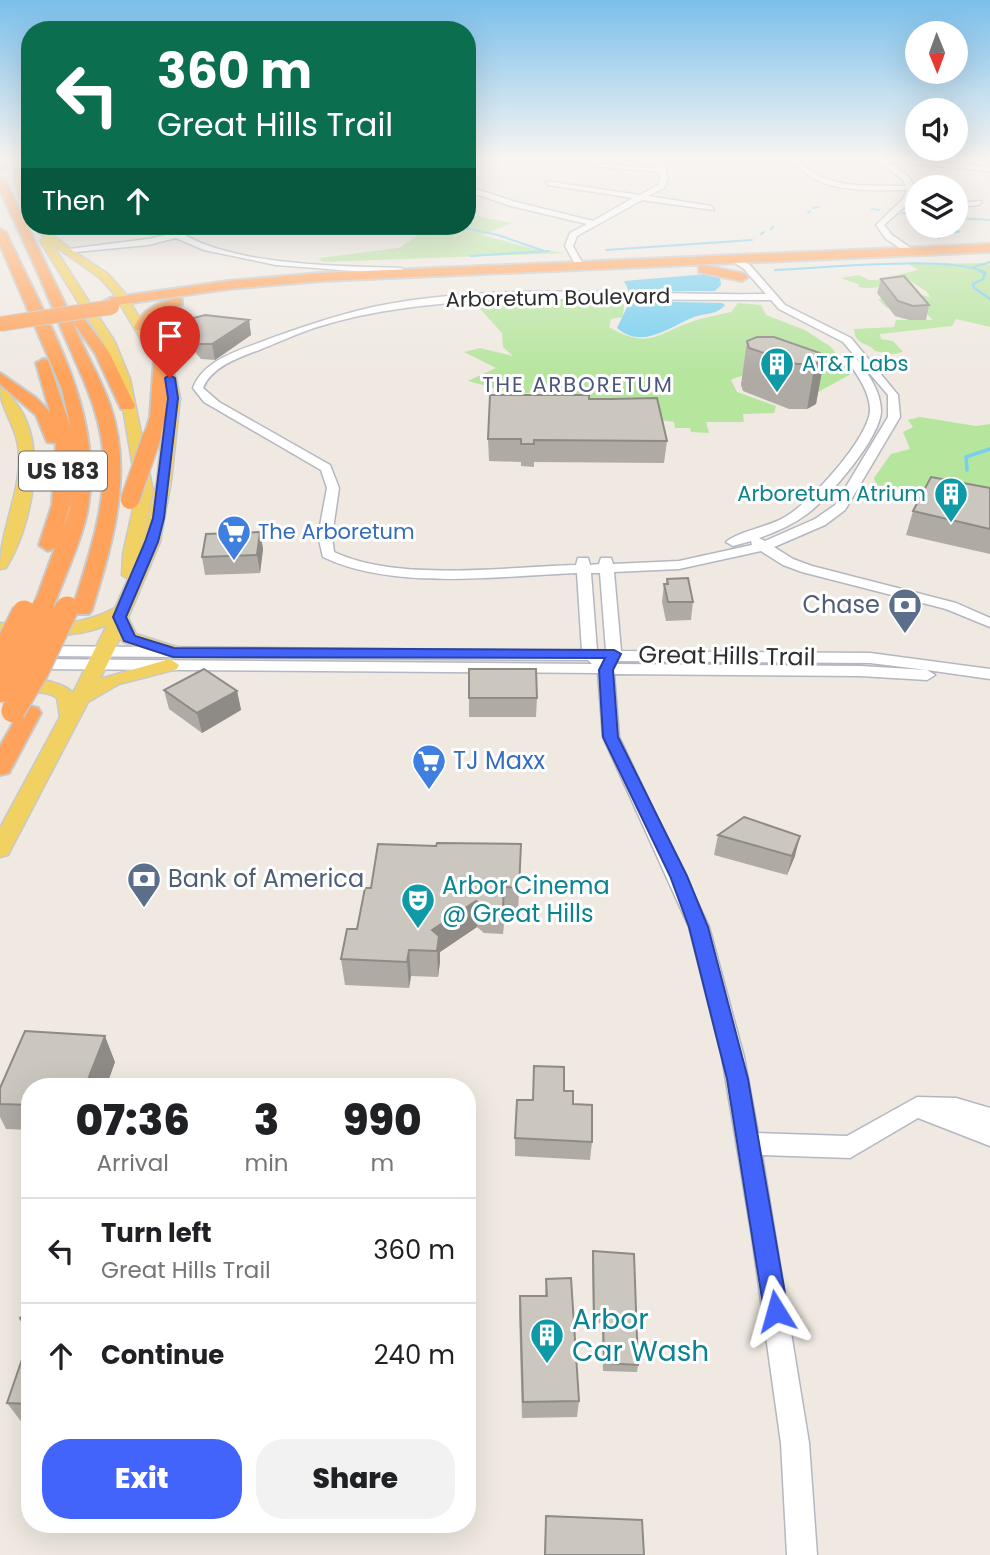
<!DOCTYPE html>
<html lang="en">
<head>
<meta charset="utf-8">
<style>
	body { margin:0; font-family:Poppins,sans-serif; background:#f2f2f2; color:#202124; height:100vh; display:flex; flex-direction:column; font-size:26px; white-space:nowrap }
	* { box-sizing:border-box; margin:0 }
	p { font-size:23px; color:#757577 }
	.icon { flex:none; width:38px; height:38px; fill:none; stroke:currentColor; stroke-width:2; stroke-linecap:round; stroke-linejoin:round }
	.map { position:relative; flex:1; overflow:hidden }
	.drawer { position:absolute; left:21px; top:1078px; width:455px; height:455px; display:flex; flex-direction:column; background:#fff; border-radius:28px; box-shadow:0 7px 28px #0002 }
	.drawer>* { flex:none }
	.banner { position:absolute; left:21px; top:21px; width:455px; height:214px; border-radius:28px; box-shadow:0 7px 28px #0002; background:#0b6e4f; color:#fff; overflow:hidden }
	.needle { width:46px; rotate:179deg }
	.controls { position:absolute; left:905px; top:21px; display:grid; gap:14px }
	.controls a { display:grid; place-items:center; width:63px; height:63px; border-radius:50%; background:#fff; box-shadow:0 7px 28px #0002; font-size:35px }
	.pin { position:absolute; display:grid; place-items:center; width:60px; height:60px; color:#fff; margin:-72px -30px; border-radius:50% 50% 50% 0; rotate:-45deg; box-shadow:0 0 7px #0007 }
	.pin .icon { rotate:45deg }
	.me { position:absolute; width:77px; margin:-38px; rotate:352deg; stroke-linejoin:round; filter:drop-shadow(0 0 5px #0008) }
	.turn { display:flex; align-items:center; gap:24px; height:147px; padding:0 21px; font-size:32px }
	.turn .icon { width:91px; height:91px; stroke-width:2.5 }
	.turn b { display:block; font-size:49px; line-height:60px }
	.then { display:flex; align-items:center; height:66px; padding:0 21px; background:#0003; gap:14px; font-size:26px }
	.eta { display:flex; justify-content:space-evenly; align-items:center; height:119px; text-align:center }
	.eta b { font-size:42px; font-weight:800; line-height:49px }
	.action { display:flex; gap:14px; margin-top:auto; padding:14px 21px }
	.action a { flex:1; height:80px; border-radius:28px; background:#4264fb; color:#fff; font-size:28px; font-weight:800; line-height:80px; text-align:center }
	.action a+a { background:#f2f2f2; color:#202124 }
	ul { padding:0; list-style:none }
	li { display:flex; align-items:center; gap:21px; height:105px; padding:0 21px; border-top:2px solid #e0e0e0 }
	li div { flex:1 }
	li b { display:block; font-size:26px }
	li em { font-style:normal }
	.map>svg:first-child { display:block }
	.green { fill:#b6e59e }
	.water { fill:#75cff0 }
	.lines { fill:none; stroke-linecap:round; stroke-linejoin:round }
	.stream-far2 { stroke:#75cff0; stroke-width:2 }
	.stream-far1 { stroke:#75cff0; stroke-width:2.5 }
	.stream { stroke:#75cff0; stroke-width:3.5 }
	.minor-casing { stroke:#b4b7c1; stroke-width:3 }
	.major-casing { stroke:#c9c9c9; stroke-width:3 }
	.highway-casing { stroke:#c9c9c9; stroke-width:4 }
	.minor { fill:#fff; fill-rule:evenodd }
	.major { fill:#f2d163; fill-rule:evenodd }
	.highway { fill:#ffa35c; fill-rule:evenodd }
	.highway-bridge-far2-casing { stroke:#c9c9c9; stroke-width:16; stroke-linecap:butt }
	.highway-bridge-far1-casing { stroke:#c9c9c9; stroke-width:21; stroke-linecap:butt }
	.highway-bridge-casing { stroke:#c9c9c9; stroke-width:26; stroke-linecap:butt }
	.highway-bridge-far2 { stroke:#ffa35c; stroke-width:14 }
	.highway-bridge-far1 { stroke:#ffa35c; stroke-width:18 }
	.highway-bridge { stroke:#ffa35c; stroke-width:23 }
	.wall { fill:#afaba4 }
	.shaded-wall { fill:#8e8b86 }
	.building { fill:#cbc7bf; stroke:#8e8b86; stroke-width:2 }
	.route { fill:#4264fb; stroke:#2b41a3; stroke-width:2 }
	.labels { text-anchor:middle; stroke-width:6; stroke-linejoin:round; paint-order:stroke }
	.far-street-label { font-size:21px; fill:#2e2e2e; stroke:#fff }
	.far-culture-label { font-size:21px; fill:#0d838f; stroke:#fff; text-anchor:start }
	.far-neighbourhood-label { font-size:21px; letter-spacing:2px; fill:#4d5680; stroke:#fff }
	.far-shop-label { font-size:21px; fill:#366cbe; stroke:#fff; text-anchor:start }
	.shield { fill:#fff; stroke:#6d6d6d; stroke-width:2 }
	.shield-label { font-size:23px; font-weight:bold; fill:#2e2e2e }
	.service-label { font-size:24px; fill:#4e5e75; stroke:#fff; text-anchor:end }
	.street-label { font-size:24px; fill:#2e2e2e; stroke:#fff }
	.shop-label { font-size:24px; fill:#366cbe; stroke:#fff; text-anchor:start }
	.culture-label { font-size:24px; fill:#0d838f; stroke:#fff; text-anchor:start }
	.near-culture-label { font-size:28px; fill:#0d838f; stroke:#fff; text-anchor:start }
</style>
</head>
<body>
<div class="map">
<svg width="990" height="1555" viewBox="0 0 990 1555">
	<rect width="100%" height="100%" fill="#efe9e1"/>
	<path class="green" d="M467,214L511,223L482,235L534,249L566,253L323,262L319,258L399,248L431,226H467Z
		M983,263L990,265V327L956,319L952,326L880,334L881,339L893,341L903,352L893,354L875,351C867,341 855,346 854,329L894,327L896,320H933L919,306L887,308L878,299L918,294L930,297L927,292L906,278C892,283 872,292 857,286L860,285L841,278L859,275L869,280H876L918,270L908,264Z
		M509,299H589L624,304L623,317L611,319L609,327C646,348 653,337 688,323C702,318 717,315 731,312L738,303L761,305L766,315L805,330L831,347L851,374L818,392C792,384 757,366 731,380L737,392L776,406L774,413L743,414L744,422H706L709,433L691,432L690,428H675L674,422L546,402L541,392L517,394L468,381L496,368L464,352L480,348L513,356L503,347L502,333L480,309L492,301Z
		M920,417L976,426L990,424V510L876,485L874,478L891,454L910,449L903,432L913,427L908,420Z"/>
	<path class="water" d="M707,274L720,278L721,285L715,291H629L624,281Z
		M630,301L722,303L725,305C717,315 705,313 694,317C669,327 642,350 617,328Z"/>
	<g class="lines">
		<path class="stream-far2" d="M813,208L819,207
			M872,209L879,210
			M808,213L810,211
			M902,213L917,214
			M956,218L990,220
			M440,226H447
			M455,226L498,235L544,251
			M952,226L959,232H954
			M771,229L773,227
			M761,234L764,232
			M938,238L948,233
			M606,250L752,240
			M470,256L549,251
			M974,267L990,262
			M775,270C818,268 951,255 984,272"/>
		<path class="stream-far1" d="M980,271L985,273L983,279L973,284L974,288L990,299"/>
		<path class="stream" d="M967,470L966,457L990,449"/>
		<g class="minor-casing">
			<path id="minor" d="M479,157L478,158L467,163V158Z
				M662,157H669L664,164L668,179L664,188L648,196L711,206L714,210L642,200L577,236L573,246L583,264L579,267L575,264L565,246L570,233L587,224L511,206L467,191V186L516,202L593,221L633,198L549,185L546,181L640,195L658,185L660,179L659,172L592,166L596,164L657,168L656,164Z
				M791,157H797C819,191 871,185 906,186L903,180L877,160L860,157L990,167V171L887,161L909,177L915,188L910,202L884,225L892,235L911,248L908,253L886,239L876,225L903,199L907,190C867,190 814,195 791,157Z
				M982,201L979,205L956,207V203Z
				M163,226H172C219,266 339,266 401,268L405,271L401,274L379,273L276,265L204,250L176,238L148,245L65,253L61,250L148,239L171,234Z
				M733,255L750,265L785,305L851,338L898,395L900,417L845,510L825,525L774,547L793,559L812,566L956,603L990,618V627L946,609L802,572L783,565L761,551L679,569L614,572L621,651L870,653L990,669V679L927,670L935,675L927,680L860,676L614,674L619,737L709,927L744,1057L758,1133L847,1136L917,1097L956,1098L990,1108V1146L918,1118L850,1158L762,1155L809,1443L817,1555H787L781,1443L752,1237L722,1057L689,927L603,737L598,673L31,669L23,664L31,659L592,664L588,660L36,656L28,651L36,646L582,651L577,573C499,576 394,591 323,557L318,536L327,488L321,470L204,402L193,388C203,361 237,351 261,342C298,328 334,316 373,307C496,281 639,296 766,294L744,269L730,260ZM505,299L771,300L779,309L843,342L888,395V417L835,505L815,519L765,541L759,538C776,532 792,525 807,514C828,499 881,437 881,411C881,389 865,370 853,354L844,356C855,372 869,389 870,409C871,436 810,503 785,517C769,527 738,531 726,542L733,546L751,541L752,545L679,561L613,564L611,558H601L599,564L590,565L588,558H578L576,565C506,567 397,582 334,552L332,536L339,488L330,465L219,402L203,388C211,367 240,357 259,350C277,343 296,334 314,328C376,308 441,303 505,299ZM591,573H600L606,651H597ZM618,661L870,663L927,670L860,666L617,664Z"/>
		</g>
		<g class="major-casing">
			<path id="major" d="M14,157H22L30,211C14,200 15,175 14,157Z
				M37,227H43L69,248L108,274L124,292L176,378L180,398L171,481L160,542L128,618L136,634L180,648L182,652L173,658L123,642L120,638L100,679L170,659L179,665L177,669L119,684L88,702L11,849L8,855L0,857V828L60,717L57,698C42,686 18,699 5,686C17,672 62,680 73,693L107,625C73,639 36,636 0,633V623C41,626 78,628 115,608L128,579L122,575L123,554L137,491L118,379L103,342L40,241L45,238L37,231ZM52,244L100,278L114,294L164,378L166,398L157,481L140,552L153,491L130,379L115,342Z
				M0,388C7,390 11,396 15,402C49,443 32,526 6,568L0,569C0,530 20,495 19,456C19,428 0,410 0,388Z"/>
		</g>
		<g class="highway-casing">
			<path id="highway" d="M0,157H7L5,169L0,172Z
				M0,177L5,180L70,314L80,313L109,352L135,406L133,409H121L95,353L73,322C84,351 100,377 110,405C134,475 112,543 92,610L89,614H75L72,610C87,562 104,515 104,464C103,414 80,373 61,328C42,281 22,236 0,191Z
				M0,229L6,232C45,319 104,409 88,507C84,535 63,580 53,608L50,612H36L33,608L55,548L48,551L39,545L52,505L56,443L47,442L36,415L0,384V373L36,398L50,412L36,363L43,359L48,360L71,429L62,389L0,245ZM73,440L70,509L63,528L70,505Z
				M990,244V252L321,281L228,289L110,306L103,302L110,298L228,281L321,273Z
				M703,265L746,274L748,277L742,281L699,272V266Z
				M177,298L182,299V305L160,312L146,330H136L134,327C144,308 158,303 177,298Z
				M161,356L168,360L166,417L160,436L152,441L144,436L150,417L154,360Z
				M30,706L38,708L41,713L9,773L0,775V746L22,708Z"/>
		</g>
		<use href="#minor" class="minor"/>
		<use href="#major" class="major"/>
		<use href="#highway" class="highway"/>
		<g class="highway-bridge-far2-casing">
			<path id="highway-bridge-far2" d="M0,324L112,307"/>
		</g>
		<g class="highway-bridge-far1-casing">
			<path id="highway-bridge-far1" d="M130,500L152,436"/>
		</g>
		<g class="highway-bridge-casing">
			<path id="highway-bridge" d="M0,659L24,612
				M0,691L21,658L43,608
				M13,711L37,671L67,608"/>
		</g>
		<use href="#highway-bridge-far2" class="highway-bridge-far2"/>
		<use href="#highway-bridge-far1" class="highway-bridge-far1"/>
		<use href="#highway-bridge" class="highway-bridge"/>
	</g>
	<path class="wall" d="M23,157H30V171L27,170Z
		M881,279L929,305L926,320H909L895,316L877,293Z
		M249,320L251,335L215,360L201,359L185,340L182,325Z
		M747,341L824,360L816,404L807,409H789L743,391L741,385Z
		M589,399L667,441L664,463L534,462V467L521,466V462L489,461L488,439Z
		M990,488V554L906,535L913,511Z
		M260,532L263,549L260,573L205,575L202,557Z
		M667,579L693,602L691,620L666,621L662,602L664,584H666Z
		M469,669L537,698L536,717H469Z
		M164,690L237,691L241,710L202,733L169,709Z
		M718,835L795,856L787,875L714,855Z
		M436,846L520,870L518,914L504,913L503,934L484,933L477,927L440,952V962L438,977L411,976L409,988L345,985L341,959L357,929L371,888Z
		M115,1062L106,1087H30V1130L6,1129L0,1117V1088Z
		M564,1091L573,1104L592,1142L590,1160L515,1156V1138L533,1100Z
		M593,1251L638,1365L637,1372L603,1371L602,1323H593L592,1260Z
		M546,1279L579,1401L577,1417L522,1418L519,1313L520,1296H545Z
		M30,1336V1424H23L7,1403Z
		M546,1516L644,1555H544Z"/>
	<path class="shaded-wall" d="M249,320L251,335L215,360L212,344Z
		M824,360L816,404L807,409L815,364Z
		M260,532L263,549L260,573L257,555Z
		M237,691L241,710L202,733L197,713Z
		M800,836L795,856L787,875L792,856Z
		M504,887V913L503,934V908Z
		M476,901L477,927L440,952V962L438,977L437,951L432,930Z
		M409,950L411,976L409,988L407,962Z
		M105,1036L115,1062L106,1087H85Z"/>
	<path class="building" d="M904,276L929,305L913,306L898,301L881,279Z
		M205,315L249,320L212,344H198L182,325L190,319Z
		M757,337H774L820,353L824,360L815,364H797L749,348L747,341Z
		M490,395H589V399H611L657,398L667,441L534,440V444H521V439H488Z
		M931,477L990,488V529L913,511Z
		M260,532L257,555L202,557L206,534Z
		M688,578L693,602H668L664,584H668L667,579Z
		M204,669L237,691L197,713L164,690Z
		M469,669H536L537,698H469Z
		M744,817L800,836L792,856L718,835Z
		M437,843L521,844L519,888L504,887L503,908L484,907L476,901L432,930L439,936L437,951L409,950L407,962L341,959L347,929H357L365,888H371L378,844L436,846Z
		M25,1031L105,1036L85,1087H30V1105L0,1104V1088Z
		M534,1066L564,1067V1091H573V1104L592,1105V1142L515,1138L517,1100H533Z
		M593,1251L634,1254L638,1365L604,1363L603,1315H594Z
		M571,1278L579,1401L523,1402L520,1296H547L546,1279Z
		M30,1311V1334L20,1318Z
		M30,1336V1404L7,1403Z
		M546,1516L642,1520L644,1555H545Z"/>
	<linearGradient id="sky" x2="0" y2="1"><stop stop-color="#7abfeb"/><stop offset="0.42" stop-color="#f8f5f2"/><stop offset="1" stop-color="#f8f5f2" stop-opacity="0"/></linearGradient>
	<rect width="990" height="375" fill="url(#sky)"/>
	<path class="route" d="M170,375L175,378L178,398L164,518L158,542L126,617L135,636L174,648L614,650L621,654L613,670L618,737L687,876L708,927L748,1079L788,1311L784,1319L776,1323L767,1319L764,1311L727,1079L689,927L670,876L603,737L599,670L605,658L173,657L124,641L113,617L145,542L153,518L168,398L165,378Z"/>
	<defs>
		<g id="building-pin" transform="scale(1.75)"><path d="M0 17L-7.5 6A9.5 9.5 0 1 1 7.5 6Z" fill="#0f9aa8" stroke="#fff"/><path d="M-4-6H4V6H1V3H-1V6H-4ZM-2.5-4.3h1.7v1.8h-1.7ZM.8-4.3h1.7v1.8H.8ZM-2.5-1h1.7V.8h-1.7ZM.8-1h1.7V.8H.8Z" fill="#fff"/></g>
		<g id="supermarket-pin" transform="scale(1.75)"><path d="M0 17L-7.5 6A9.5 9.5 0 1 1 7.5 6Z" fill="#3f7fe0" stroke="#fff"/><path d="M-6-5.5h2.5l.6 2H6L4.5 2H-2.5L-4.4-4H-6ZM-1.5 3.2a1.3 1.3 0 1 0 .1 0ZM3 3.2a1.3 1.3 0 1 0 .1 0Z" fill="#fff"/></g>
		<g id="bank-pin" transform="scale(1.75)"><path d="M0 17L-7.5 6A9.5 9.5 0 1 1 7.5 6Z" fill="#5c6f8a" stroke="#fff"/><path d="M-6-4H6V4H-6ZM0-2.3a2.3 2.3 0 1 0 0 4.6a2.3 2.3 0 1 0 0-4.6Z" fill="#fff"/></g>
		<g id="theatre-pin" transform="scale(1.75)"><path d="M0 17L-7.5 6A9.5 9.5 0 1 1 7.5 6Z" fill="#0f9aa8" stroke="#fff"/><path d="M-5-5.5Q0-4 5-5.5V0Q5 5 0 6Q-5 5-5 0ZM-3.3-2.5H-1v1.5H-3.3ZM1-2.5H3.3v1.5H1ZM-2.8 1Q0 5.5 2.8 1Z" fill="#fff"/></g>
	</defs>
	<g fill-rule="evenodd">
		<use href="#building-pin" x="777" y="364"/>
		<use href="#building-pin" x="951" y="494"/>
		<use href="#supermarket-pin" x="234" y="532"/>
		<use href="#bank-pin" x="905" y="605"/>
		<use href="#supermarket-pin" x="429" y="761"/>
		<use href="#bank-pin" x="144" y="879"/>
		<use href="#theatre-pin" x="418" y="900"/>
		<use href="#building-pin" x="547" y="1335"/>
	</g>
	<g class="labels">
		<g class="far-street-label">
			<text transform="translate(558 298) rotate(-1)" y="7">Arboretum Boulevard</text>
		</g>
		<g class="far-culture-label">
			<text x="802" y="371">AT&amp;T Labs</text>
			<text x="926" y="501" text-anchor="end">Arboretum Atrium</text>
		</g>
		<g class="far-neighbourhood-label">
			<text x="578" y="392">THE ARBORETUM</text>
		</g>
		<g class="far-shop-label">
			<text x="258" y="539">The Arboretum</text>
		</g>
		<rect class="shield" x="19" y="451.5" width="88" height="39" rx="5"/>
		<g class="shield-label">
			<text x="63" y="479">US 183</text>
		</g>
		<g class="service-label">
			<text x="880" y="613">Chase</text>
			<text x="168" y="887" text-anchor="start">Bank of America</text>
		</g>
		<g class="street-label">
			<text transform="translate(727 656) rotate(1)" y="8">Great Hills Trail</text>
		</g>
		<g class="shop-label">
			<text x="453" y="769">TJ Maxx</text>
		</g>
		<g class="culture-label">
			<text x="442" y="894">Arbor Cinema<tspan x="442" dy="28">@ Great Hills</tspan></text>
		</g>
		<g class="near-culture-label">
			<text x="572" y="1329">Arbor<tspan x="572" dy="32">Car Wash</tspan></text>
		</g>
	</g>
</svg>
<div class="controls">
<a><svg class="needle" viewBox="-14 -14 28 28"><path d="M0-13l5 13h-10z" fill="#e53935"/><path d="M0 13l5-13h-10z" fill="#757577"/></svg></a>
<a><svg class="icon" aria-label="sound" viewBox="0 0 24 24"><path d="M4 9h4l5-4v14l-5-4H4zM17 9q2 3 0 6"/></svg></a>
<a><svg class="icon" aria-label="layers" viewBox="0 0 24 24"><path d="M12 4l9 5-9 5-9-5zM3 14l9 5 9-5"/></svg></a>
</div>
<div class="pin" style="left:170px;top:378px;background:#d93025"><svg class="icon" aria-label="arrive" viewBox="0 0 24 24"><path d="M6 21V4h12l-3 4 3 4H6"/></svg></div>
<svg class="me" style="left:776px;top:1311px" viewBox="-20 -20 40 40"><path d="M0-17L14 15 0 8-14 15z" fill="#4264fb" stroke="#fff" stroke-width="4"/></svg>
<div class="banner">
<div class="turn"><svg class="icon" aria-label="left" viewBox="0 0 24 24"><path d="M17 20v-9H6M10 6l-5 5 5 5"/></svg><div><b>360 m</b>Great Hills Trail</div></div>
<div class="then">Then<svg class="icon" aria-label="ahead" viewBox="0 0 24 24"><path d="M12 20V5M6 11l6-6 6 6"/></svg></div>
</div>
<section class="drawer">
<div class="eta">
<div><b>07:36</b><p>Arrival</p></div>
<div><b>3</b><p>min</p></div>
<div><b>990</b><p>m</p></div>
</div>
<ul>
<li><svg class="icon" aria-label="left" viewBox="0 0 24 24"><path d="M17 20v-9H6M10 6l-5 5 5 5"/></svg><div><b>Turn left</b><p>Great Hills Trail</p></div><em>360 m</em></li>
<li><svg class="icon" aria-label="ahead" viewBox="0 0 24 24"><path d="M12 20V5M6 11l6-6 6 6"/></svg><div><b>Continue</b></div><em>240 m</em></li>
</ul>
<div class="action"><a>Exit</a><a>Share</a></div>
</section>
</div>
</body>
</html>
